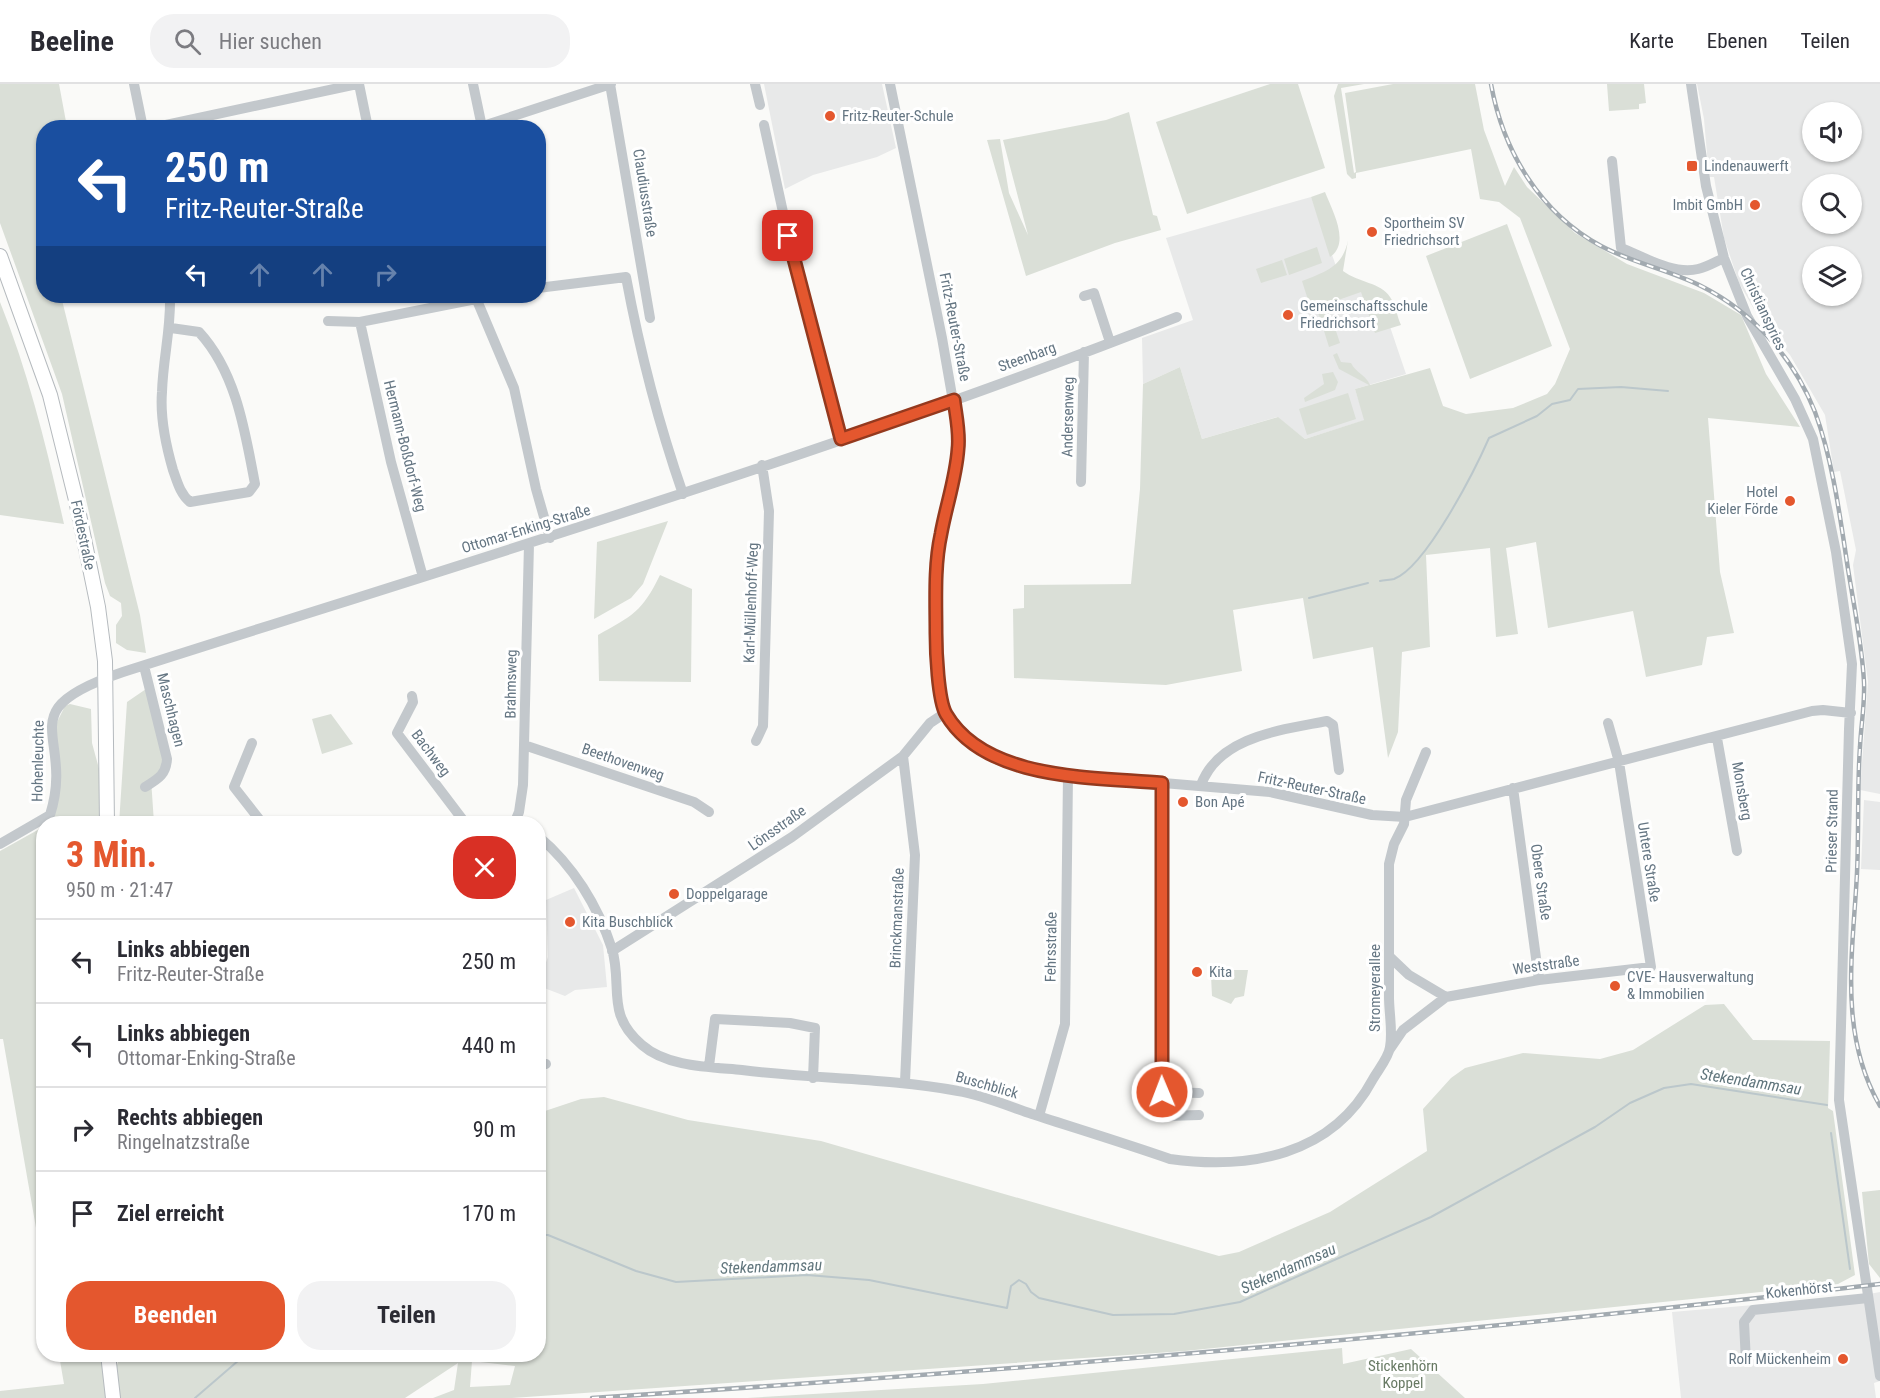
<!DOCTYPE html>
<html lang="de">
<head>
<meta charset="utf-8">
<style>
	body { margin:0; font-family:"Roboto Condensed",sans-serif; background:#f2f2f3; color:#2b2b33; height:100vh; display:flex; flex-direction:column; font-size:22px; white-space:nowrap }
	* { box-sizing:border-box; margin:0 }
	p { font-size:20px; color:#7c7c81 }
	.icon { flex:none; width:33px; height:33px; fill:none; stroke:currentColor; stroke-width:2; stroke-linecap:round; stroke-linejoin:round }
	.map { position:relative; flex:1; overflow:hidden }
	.details { position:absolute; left:36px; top:732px; width:510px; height:546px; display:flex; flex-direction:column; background:#fff; border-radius:24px; box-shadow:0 2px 4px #0004 }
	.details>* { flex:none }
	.guide { position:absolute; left:36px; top:36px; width:510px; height:183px; border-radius:24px; box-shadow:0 2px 4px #0004; background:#1a4fa0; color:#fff; overflow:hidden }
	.tools { position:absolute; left:1802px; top:18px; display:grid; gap:12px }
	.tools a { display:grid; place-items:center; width:60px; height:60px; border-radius:50%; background:#fff; box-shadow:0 2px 4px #0004; font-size:30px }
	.pin { position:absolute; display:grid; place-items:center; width:51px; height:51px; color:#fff; margin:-26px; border-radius:12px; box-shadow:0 3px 9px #0006 }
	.me { position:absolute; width:66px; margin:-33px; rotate:359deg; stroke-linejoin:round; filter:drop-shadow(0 0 4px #0008) }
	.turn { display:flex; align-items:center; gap:21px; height:126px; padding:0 30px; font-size:27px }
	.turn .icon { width:78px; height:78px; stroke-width:2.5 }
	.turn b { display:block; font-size:42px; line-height:51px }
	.lanes { display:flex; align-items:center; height:57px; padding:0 30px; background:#0003; justify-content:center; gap:30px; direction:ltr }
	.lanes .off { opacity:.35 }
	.round { display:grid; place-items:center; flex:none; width:63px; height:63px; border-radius:24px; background:#f2f2f3 }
	.overview { display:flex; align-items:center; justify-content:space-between; height:102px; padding:0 30px }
	h1 { font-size:36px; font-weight:700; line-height:45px; color:#e4572e }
	.primary-button { display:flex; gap:12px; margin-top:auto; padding:12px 30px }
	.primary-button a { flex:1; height:69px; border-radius:24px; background:#e4572e; color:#fff; font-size:24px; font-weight:700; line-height:69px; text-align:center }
	.primary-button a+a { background:#f2f2f3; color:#2b2b33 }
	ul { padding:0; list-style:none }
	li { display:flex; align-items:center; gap:18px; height:84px; padding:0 30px; border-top:2px solid #e1e1e2 }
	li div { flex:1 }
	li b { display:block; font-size:22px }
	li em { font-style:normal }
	header { display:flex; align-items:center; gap:36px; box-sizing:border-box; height:84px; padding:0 30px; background:#fff; border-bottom:2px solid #e1e1e2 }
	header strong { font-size:28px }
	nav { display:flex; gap:33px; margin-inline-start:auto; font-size:21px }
	.search { width:420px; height:54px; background:#f2f2f3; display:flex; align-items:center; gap:15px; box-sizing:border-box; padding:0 21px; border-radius:24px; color:#7c7c81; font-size:22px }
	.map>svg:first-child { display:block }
	.built { fill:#e8e9e9; fill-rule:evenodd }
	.green { fill:#dadfd7; fill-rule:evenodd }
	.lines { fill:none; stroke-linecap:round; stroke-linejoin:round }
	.stream { stroke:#bbc7cb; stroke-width:2 }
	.major-casing { stroke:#b5babe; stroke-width:16 }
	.minor { stroke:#c3c8cc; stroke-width:10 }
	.major { stroke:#fff; stroke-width:14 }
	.rail-casing { stroke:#a2aab0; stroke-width:4.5 }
	.rail { stroke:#fff; stroke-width:2; stroke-dasharray:7; stroke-linecap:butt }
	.route-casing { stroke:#94391e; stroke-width:15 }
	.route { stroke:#e4572e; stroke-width:10 }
	.poi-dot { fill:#e4572e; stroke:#fff; stroke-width:2 }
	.labels { text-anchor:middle; stroke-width:6; stroke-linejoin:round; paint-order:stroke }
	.poi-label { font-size:15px; fill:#657683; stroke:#fff; text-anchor:start }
	.street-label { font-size:15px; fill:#657683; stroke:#fff }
	.park-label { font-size:15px; fill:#687a64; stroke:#fff }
	.water-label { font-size:16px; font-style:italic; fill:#60757c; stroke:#fff }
</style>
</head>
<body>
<header>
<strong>Beeline</strong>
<div class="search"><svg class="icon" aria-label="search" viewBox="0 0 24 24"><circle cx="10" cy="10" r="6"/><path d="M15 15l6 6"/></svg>Hier suchen</div>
<nav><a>Karte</a><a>Ebenen</a><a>Teilen</a></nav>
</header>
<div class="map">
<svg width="1880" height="1314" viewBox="0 0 1880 1314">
	<rect width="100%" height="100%" fill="#fafaf8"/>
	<path class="built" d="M764,0H882L896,64L877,73L813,91L785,105Z
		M1697,0H1880V710L1860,706L1868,598L1853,481L1856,466L1840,387L1834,388L1825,331L1790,271L1762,239L1739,199L1724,154L1714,93H1709L1704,35ZM1812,28H1851V68H1812ZM1812,100H1851V140H1812ZM1812,172H1851V212H1812Z
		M1311,113L1340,193L1370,203L1384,225L1406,290L1355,305L1365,336L1305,355L1277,333L1202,355L1180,283L1143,300L1142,254L1193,236L1166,154Z
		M1864,716L1880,718V786L1861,785Z
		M574,804L603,861L607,903L575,906L565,912L539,902V897L548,873L546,816Z
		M1880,1208V1297L1874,1299L1876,1314H1681L1672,1228L1858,1212Z"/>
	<path class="green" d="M0,0H59L67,43L44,44V212H61L140,531L146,569L127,566L116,559V541L122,532L121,519L110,512L105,499L62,310L0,139Z
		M1270,0H1298L1325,84L1187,130L1156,38Z
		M1338,0H1364L1341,4L1354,89L1356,88L1345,9L1393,0H1475L1484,46L1505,102L1514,83L1527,103L1575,149L1627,180L1704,209L1741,231L1766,290L1800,343L1708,334L1720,488L1734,549L1707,553L1702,581L1646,593L1633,527L1548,544L1536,458L1506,464L1518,550L1496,553L1490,464L1426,471L1430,563L1402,568L1398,648L1388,674L1373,563L1313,575L1303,514L1233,526L1242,587L1166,601L1014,594L1013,525L1024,524V501L1131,500L1140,405L1143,300L1180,283L1202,355L1278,333L1305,355L1364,336L1355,305L1369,301L1339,285L1333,271L1337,269L1341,278L1351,279C1356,289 1366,291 1370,301L1430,284L1443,322L1466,330L1513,324L1547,310L1555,300L1570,265L1520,134L1499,118L1480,115L1471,65L1356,89V94L1352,95L1347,90L1334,12Z
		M1607,0H1644L1646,19L1639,20V25L1609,27Z
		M1129,28L1153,131L1157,132L1161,146L1115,159L1026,192L987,56L1000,55L1009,109L1028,151L1003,56L1106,36Z
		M1325,108C1332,126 1351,159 1330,173L1311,113Z
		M1507,140L1552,262L1470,295L1426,172Z
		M1348,156L1343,187C1359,199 1380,198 1390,213C1396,221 1397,233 1401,241L1375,249L1361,208L1327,220L1340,259L1329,263L1319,231L1309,219L1302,197C1325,188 1343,183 1348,156Z
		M1317,163L1322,179L1289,191L1284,175Z
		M1282,176L1287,191L1261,199L1256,185Z
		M0,218C29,290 47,365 64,440L0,431Z
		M1333,288L1338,298L1335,306L1305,318L1304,314L1324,300L1322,290Z
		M1348,309L1356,335L1307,351L1299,325Z
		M668,437L643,500L631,514L594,535L597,458Z
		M660,491L692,505L691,598L599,597L598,551C632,532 642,528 660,491Z
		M146,605L163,669V683L151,695L154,739L119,740L127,618Z
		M70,620L91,625L92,659L101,692L100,739L47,740L54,733L57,638L65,622Z
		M331,630L353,660L322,670L312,635Z
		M43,743V1184L3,955H0V767Z
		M1233,886H1248L1244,912L1235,914L1231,920L1212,912L1211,892H1233Z
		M1724,920L1753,956L1830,957L1828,1024L1833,1027L1855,1191L1838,1200L1185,1267L512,1314H433L454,1306L458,1279L405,1314H0V1307L64,1300L59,1271H101L102,1282L106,1285L116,1284L121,1270H538L539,1029L581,1015L604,1013L688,1036L821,1057L1219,1172L1239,1168L1330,1128L1427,1067L1423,1025L1451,994L1465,984L1523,969L1600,975L1633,966L1705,921ZM472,1277L515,1282L510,1301L470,1303Z
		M1880,1106V1194L1869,1180L1862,1108Z
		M1342,1264L1343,1280L1411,1265L1465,1314H747L983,1300Z"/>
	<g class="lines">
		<path class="stream" d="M1380,497C1384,496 1390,496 1394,495C1426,483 1475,386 1489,354L1537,332L1552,320L1570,316L1578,305L1621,303L1668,307
			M1309,514L1368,499
			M1831,1049L1850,1185
			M538,1151H548L636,1187L676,1198L807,1191L869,1196L1007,1224L1011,1202L1019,1196L1026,1200L1031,1208L1039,1214L1113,1231L1174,1230L1240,1218L1431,1133L1595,1043L1630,1019L1664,1004L1691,1000L1827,1021
			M195,1314L246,1270"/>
		<g class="major-casing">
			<path id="major" d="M0,172L50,311L76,416L98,523L105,577L107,740
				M108,1270L113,1314"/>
		</g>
		<path class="minor" d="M134,0L143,44
			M359,0L368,44
			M473,0L482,43
			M610,0L650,234
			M755,0L760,21
			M890,0L942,254L957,340L958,365L940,452L936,516L937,577L945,629L975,661L998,676L1029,685L1068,691L1270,708L1372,731L1405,733L1812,627L1823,626L1851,629
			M1691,0L1706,102L1724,174L1747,232L1795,315L1813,355L1836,468L1852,580L1849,645L1839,1016L1880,1292
			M764,41L793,174L841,355
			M152,44L357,0
			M477,44L611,0
			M1612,77L1621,164C1644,173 1673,191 1698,185C1707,183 1715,178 1724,174
			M538,204L626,193C640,268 658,338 683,410
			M170,212C171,246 163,274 162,308C160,333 166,362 173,386C177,397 180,410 190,418L249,408L255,400C245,347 236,288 199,248L171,244
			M1084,212L1094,209L1110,258
			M476,214L514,304L536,405L550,454
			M328,237L360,238L491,212
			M360,238L391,378L423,493
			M1081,398L1084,268
			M144,582L167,675C166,691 158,695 145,703
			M412,612L413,618L397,649L466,740
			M1717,654L1737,767
			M756,657L763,642L769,427L762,381
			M252,659L234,703L263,740
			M524,661L694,718L709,728
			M903,672L915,771L905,998
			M1162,699V1008L1168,1032L1199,1031
			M1201,701C1219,652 1282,646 1327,637L1333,641L1339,686
			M1513,704L1539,896
			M514,740L519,728L523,701L529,460
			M538,752C573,781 598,822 612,865C623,902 605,930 642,961C667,983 710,983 742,986C814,995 887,994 958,1007C983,1011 1008,1022 1032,1030C1078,1045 1124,1059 1170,1075C1249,1086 1332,1072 1373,995C1378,986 1389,973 1390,963C1393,948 1389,929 1389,913C1389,868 1389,824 1389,780L1394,760L1404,740L1406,716L1426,668
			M0,760L50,731C76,649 5,628 123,588C476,475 832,369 1177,233
			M612,867L792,753L903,672L930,639L945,629
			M1389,872L1409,891L1446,913
			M1390,965L1403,946L1446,913L1539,896L1651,883L1619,678L1608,639
			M538,981L546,980
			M709,982L715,935L790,939L815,944L813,994
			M1162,1008L1199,1009
			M1039,1032L1065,940L1068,691
			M1746,1278L1744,1238L1753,1226L1868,1214"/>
		<use href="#major" class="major"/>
		<g class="rail-casing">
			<path id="rail" d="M1491,0C1503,67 1540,129 1601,162C1633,179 1669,186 1701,202C1753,228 1794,274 1815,328C1833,377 1840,433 1848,485C1854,522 1862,560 1864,598C1865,620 1861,641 1860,663C1857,705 1859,747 1857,789C1853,868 1838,949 1880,1022
				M592,1314C1022,1286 1452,1251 1880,1200"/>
		</g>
		<use href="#rail" class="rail"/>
	</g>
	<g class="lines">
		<g class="route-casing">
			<path id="route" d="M788,152L841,355L954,316C956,332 960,349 958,365C956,394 946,422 941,450C934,482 936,517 936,549C936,567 938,616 946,630C985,697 1094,693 1162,699V1008"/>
		</g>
		<use href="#route" class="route"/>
	</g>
	<g class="poi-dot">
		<circle cx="830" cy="32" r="6"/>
		<rect x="1686" y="76" width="12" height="12" rx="3"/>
		<circle cx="1755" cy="121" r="6"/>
		<circle cx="1372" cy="148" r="6"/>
		<circle cx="1288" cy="231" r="6"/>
		<circle cx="1790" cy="417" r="6"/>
		<circle cx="1183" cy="718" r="6"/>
		<circle cx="674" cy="810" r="6"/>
		<circle cx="570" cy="838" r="6"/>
		<circle cx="1197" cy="888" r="6"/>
		<circle cx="1615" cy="902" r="6"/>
		<circle cx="1843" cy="1275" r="6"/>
	</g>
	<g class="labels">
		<g class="poi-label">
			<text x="842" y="37">Fritz-Reuter-Schule</text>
			<text x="1704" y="87">Lindenauwerft</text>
			<text x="1743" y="126" text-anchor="end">lmbit GmbH</text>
			<text x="1384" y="144">Sportheim SV<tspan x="1384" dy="17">Friedrichsort</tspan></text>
			<text x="1300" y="227">Gemeinschaftsschule<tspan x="1300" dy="17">Friedrichsort</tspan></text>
			<text x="1778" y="413" text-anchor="end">Hotel<tspan x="1778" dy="17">Kieler Förde</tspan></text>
			<text x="1195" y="723">Bon Apé</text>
			<text x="686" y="815">Doppelgarage</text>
			<text x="582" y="843">Kita Buschblick</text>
			<text x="1209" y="893">Kita</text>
			<text x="1627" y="898">CVE- Hausverwaltung<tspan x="1627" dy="17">&amp; Immobilien</tspan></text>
			<text x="1831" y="1280" text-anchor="end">Rolf Mückenheim</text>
		</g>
		<g class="street-label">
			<text transform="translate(645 109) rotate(81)" y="5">Claudiusstraße</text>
			<text transform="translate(1763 225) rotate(65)" y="5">Christianspries</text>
			<text transform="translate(955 243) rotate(79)" y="5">Fritz-Reuter-Straße</text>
			<text transform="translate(1027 273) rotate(-20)" y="5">Steenbarg</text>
			<text transform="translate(1068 333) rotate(-89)" y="5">Andersenweg</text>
			<text transform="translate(405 362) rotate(76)" y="5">Hermann-Boßdorf-Weg</text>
			<text transform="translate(526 445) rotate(-17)" y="5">Ottomar-Enking-Straße</text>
			<text transform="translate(83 451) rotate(78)" y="5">Fördestraße</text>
			<text transform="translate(751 519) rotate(-88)" y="5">Karl-Müllenhoff-Weg</text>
			<text transform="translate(511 600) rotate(-89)" y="5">Brahmsweg</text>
			<text transform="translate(171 626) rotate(76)" y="5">Maschhagen</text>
			<text transform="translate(431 669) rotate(53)" y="5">Bachweg</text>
			<text transform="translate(38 677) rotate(-89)" y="5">Hohenleuchte</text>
			<text transform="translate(623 678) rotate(19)" y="5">Beethovenweg</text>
			<text transform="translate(1312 704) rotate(12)" y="5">Fritz-Reuter-Straße</text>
			<text transform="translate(1742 707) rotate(80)" y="5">Monsberg</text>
			<text transform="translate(777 744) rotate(-35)" y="5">Lönsstraße</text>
			<text transform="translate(1832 747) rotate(-89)" y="5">Prieser Strand</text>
			<text transform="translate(1649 778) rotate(81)" y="5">Untere Straße</text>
			<text transform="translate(1541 798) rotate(82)" y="5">Obere Straße</text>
			<text transform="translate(897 834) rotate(-88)" y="5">Brinckmanstraße</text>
			<text transform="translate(1051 863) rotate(-89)" y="5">Fehrsstraße</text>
			<text transform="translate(1546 881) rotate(-8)" y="5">Weststraße</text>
			<text transform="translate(1375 904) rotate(-90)" y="5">Stromeyerallee</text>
			<text transform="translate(987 1001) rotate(16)" y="5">Buschblick</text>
			<text transform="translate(1799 1206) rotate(-6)" y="5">Kokenhörst</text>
		</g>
		<g class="park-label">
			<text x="1403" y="1287">Stickenhörn<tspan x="1403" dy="17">Koppel</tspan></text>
		</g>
		<g class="water-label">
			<text transform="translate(1751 997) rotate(9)" y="6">Stekendammsau</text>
			<text transform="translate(771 1182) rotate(-2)" y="6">Stekendammsau</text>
			<text transform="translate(1288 1184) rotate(-24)" y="6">Stekendammsau</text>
		</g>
	</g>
</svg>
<div class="tools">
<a><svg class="icon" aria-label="sound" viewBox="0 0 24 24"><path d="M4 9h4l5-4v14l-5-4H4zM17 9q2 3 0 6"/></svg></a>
<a><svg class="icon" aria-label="search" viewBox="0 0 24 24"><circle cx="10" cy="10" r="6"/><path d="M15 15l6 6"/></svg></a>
<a><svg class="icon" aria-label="layers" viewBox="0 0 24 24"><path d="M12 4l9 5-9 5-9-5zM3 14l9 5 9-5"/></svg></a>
</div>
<div class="pin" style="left:788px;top:152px;background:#d93025"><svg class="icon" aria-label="arrive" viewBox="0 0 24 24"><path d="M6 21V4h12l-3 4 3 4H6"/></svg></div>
<svg class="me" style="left:1162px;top:1008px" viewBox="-20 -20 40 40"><circle r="17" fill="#e4572e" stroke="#fff" stroke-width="3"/><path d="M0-11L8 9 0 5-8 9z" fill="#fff"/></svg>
<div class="guide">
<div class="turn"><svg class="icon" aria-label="left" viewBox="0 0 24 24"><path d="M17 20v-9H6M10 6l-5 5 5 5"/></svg><div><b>250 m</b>Fritz-Reuter-Straße</div></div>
<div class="lanes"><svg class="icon" aria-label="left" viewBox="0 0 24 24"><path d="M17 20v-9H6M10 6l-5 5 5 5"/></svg><svg class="icon off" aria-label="ahead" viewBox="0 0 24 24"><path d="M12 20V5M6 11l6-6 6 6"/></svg><svg class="icon off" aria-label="ahead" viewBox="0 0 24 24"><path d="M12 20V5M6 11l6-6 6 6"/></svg><svg class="icon off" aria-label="right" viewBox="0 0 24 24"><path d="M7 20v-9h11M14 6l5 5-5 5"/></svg></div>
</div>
<section class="details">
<div class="overview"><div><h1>3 Min.</h1><p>950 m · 21:47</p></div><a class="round" style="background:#d93025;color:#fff"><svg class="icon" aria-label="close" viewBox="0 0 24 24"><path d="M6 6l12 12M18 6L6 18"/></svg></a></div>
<ul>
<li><svg class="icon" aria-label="left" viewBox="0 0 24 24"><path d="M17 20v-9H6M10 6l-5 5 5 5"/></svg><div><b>Links abbiegen</b><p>Fritz-Reuter-Straße</p></div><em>250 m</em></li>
<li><svg class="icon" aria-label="left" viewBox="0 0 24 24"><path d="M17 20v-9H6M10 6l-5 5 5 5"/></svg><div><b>Links abbiegen</b><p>Ottomar-Enking-Straße</p></div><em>440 m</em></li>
<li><svg class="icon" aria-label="right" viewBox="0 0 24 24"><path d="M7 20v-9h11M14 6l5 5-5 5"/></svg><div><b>Rechts abbiegen</b><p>Ringelnatzstraße</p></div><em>90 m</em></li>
<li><svg class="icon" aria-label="arrive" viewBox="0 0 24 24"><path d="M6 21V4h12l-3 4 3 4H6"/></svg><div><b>Ziel erreicht</b></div><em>170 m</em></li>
</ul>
<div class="primary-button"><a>Beenden</a><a>Teilen</a></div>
</section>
</div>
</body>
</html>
